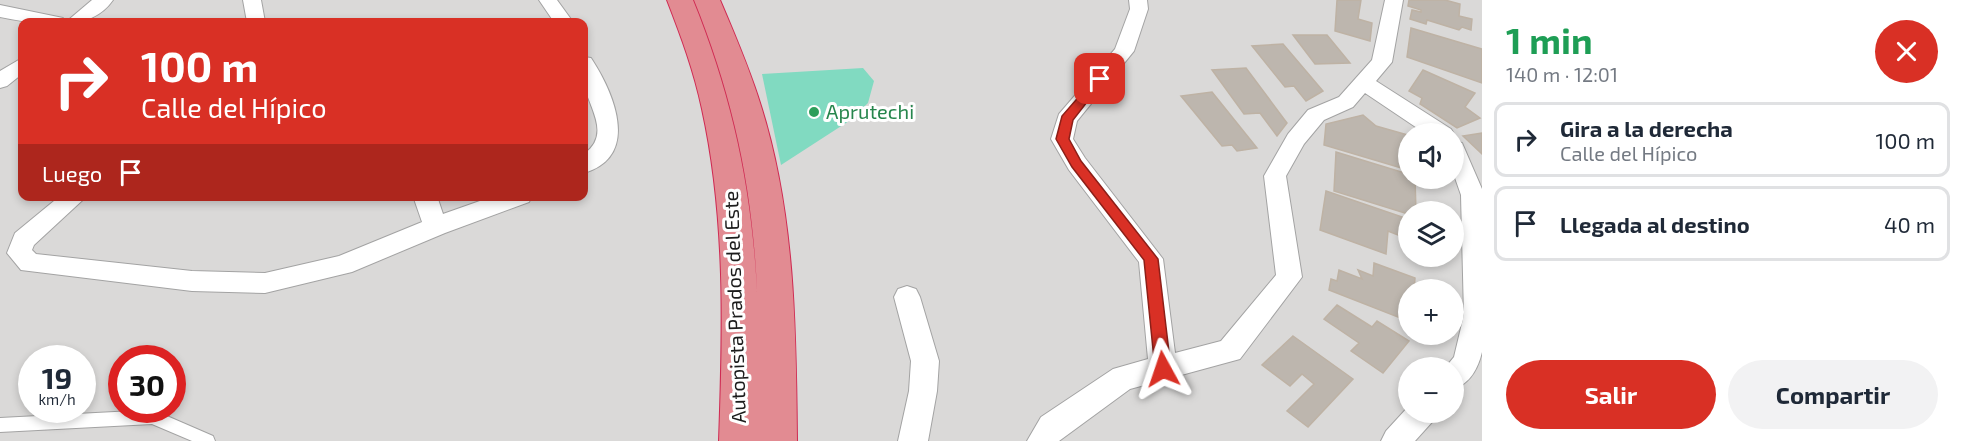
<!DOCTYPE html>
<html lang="es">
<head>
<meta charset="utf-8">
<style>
	body { margin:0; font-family:"Exo 2",sans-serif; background:#f2f2f3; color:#1f2937; height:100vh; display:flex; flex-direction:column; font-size:22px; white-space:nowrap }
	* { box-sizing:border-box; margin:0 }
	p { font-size:20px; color:#747a83 }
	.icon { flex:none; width:33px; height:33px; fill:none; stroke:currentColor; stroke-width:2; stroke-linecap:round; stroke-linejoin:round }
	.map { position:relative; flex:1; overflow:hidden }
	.panel { display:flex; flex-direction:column; background:#fff; width:480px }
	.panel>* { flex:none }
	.guide { position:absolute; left:18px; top:18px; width:570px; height:183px; border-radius:12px; box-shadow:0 3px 9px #0003; background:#d93025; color:#fff; overflow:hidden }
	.buttons { position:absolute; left:1398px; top:123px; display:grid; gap:12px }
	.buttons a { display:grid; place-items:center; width:66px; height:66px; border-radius:50%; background:#fff; box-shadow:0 3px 9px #0003; font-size:30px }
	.speed { position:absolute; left:18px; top:345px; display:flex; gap:12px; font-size:30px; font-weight:700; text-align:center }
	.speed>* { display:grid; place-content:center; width:78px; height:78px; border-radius:50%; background:#fff; box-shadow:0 3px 9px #0003; line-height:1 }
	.speed small { font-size:15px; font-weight:400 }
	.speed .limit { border:9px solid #d22; background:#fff; color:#111 }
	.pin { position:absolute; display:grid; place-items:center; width:51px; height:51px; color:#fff; margin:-26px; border-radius:12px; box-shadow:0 3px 9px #0006 }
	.me { position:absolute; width:66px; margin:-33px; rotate:355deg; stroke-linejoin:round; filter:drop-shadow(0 0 4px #0008) }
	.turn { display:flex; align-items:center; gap:21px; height:126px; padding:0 24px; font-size:27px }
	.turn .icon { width:78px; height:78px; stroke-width:2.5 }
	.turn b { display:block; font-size:42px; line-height:51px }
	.then { display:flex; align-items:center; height:57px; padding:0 24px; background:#0003; gap:12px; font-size:22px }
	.round { display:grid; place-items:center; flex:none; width:63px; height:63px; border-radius:32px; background:#f2f2f3 }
	.headline { display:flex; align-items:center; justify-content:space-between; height:102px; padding:0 24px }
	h1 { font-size:36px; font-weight:700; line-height:45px; color:#1e9e55 }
	.action { display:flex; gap:12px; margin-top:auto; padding:12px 24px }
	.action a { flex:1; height:69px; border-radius:36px; background:#d93025; color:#fff; font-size:24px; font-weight:700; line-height:69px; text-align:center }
	.action a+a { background:#f2f2f3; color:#1f2937 }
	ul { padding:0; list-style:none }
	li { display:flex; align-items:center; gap:18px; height:75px; margin:0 12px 9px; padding:0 12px; border:3px solid #e0e1e3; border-radius:12px }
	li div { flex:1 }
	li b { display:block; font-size:22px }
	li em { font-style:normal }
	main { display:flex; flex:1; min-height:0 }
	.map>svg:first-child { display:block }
	.residential { fill:#dad9d8; fill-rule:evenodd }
	.pitch { fill:#81dac1 }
	.building { fill:#bdb6ae; stroke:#beb2a4; stroke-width:1.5 }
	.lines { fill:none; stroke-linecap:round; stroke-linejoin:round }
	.lane-casing { stroke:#a3a3a3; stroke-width:2 }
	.street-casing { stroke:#a3a3a3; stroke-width:2 }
	.highway-casing { stroke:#cf2a52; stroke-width:2 }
	.lane { fill:#fff; fill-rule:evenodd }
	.street { fill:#fff; fill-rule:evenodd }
	.highway { fill:#e28b92; fill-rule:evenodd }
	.route { fill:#d93025; stroke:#8d1f18; stroke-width:1.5 }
	.leisure-dot { fill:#2e9e5b; stroke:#fff; stroke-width:2 }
	.labels { text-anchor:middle; stroke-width:6; stroke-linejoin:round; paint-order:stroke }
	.leisure-label { font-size:20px; fill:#27864d; stroke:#fff; text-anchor:start }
	.street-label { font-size:20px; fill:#1c1c1c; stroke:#fff }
</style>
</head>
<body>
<main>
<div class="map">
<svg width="1482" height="441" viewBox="0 0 1482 441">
	<rect width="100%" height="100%" fill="#edeae1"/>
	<path class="residential" d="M0,0H1482V441H0ZM22,22H584V196H22ZM1408,134H1454V178H1408ZM1408,212H1454V256H1408ZM1408,290H1454V334H1408ZM32,358H82V410H32ZM122,358H172V410H122ZM1408,368H1454V412H1408Z"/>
	<path class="pitch" d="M863,68L874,81L868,103L849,121L781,165L762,74Z"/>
	<path class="building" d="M1337,0H1361L1358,19L1372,23L1370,41L1335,31Z
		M1409,0H1445L1460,4L1459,16L1472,19L1471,30L1462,27L1459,30L1427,20L1426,24L1410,19L1412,10L1421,12V10L1408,6Z
		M1411,28L1482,49V83L1407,57Z
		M1293,35H1327L1350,63L1315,64Z
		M1283,44L1323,91L1306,101L1294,86L1285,87L1252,46Z
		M1246,68L1287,123L1277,136L1260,113L1244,114L1212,70Z
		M1423,70L1475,93L1465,107L1480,118L1457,128L1420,104L1422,98L1409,91Z
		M1212,92L1257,148L1237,151L1232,145L1222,146L1181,96Z
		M1363,115L1376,126L1408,135V170L1324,145L1326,124Z
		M1482,133V154L1463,136Z
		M1336,152L1408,174V178H1415L1416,212H1408V214L1334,191Z
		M1326,191L1408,219V239L1388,231L1386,254L1320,230Z
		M1374,263L1415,278L1414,290H1408V321L1329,290L1331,279L1337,281L1339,270L1362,279L1358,270L1373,276Z
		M1337,305L1372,327L1377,321L1409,341L1383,373L1351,351L1359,343L1324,319Z
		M1293,336L1353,379L1308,427L1287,411L1314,384L1302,374L1290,386L1262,365Z"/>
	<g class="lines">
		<g class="lane-casing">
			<path id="lane" d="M153,410L213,436L215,441H192L152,424L0,432V418Z"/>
		</g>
		<g class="street-casing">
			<path id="street" d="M92,0H113C89,35 36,24 0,17V5L63,18L66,22Z
				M243,0H261L265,22H247Z
				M539,0H557L573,22H554Z
				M1129,0H1147L1148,9L1134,51L1077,121L1073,139L1085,158L1163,259L1175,353L1221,341L1276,275L1264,176L1288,134L1308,110L1339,97L1372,60L1385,0H1403L1392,62L1376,81L1451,129L1454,134H1426L1365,93L1353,107L1324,120L1304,144L1286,176L1302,277L1240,359L1130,389L1059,441H1027L1041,417L1113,369L1148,359L1139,262L1069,170L1051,139L1059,114L1115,49L1130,9Z
				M584,57L591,58C614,93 641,156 584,173V154C611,135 590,109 584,85C582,77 583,64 584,57Z
				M22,58V74L7,86L0,88V71Z
				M1454,141L1462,143L1482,189V352C1478,369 1470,383 1454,389V368H1445L1454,357L1464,315L1461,195L1454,175Z
				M60,196H87L34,245L32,250L36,254L192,271L265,273L339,256L422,222L413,196H437L443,214L494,196H532L529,202L445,233L352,272L265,293L192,291L21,270L7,253L15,233Z
				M907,286L916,289L920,297L939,361L937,391L928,441H898L909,391L911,361L894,297L898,289Z
				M1408,407V412H1437L1433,421L1415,441H1381L1386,431Z"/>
		</g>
		<g class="highway-casing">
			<path id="highway" d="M667,0H693C732,96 752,188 757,292C753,188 733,96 694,0H720C735,35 750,70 761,106C795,214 796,329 797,441H719C723,330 726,218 702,109C694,71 681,36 667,0Z"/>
		</g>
		<use href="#lane" class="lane"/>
		<use href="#street" class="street"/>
		<use href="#highway" class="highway"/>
	</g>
	<path class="route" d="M1100,76L1105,79L1073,120L1069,139L1081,161L1158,259L1171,369L1168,374L1163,376L1157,374L1155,369L1144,260L1072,167L1056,139L1062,116L1096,77Z"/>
	<circle class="leisure-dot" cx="814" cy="112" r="6"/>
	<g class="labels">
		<g class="leisure-label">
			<text x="826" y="119">Aprutechi</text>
		</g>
		<g class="street-label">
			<text transform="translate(735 307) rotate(-92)" y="7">Autopista Prados del Este</text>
		</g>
	</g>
</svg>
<div class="buttons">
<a><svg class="icon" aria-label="sound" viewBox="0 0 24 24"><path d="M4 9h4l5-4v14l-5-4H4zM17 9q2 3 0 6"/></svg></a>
<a><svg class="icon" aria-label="layers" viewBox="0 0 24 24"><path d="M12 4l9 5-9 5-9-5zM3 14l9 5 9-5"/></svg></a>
<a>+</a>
<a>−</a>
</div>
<div class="speed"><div>19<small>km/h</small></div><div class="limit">30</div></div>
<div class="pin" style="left:1100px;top:79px;background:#d93025"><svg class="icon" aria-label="arrive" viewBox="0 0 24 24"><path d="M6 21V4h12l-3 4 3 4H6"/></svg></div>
<svg class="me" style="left:1163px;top:369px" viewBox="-20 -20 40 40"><path d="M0-17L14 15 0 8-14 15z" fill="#d93025" stroke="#fff" stroke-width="4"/></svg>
<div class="guide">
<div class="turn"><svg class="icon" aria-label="right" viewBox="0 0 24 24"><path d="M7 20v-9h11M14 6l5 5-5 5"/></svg><div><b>100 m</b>Calle del Hípico</div></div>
<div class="then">Luego<svg class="icon" aria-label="arrive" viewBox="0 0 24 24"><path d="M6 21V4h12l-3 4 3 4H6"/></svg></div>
</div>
</div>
<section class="panel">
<div class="headline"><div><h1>1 min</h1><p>140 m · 12:01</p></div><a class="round" style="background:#d93025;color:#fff"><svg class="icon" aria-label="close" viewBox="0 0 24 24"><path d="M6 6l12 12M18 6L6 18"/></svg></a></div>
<ul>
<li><svg class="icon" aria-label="right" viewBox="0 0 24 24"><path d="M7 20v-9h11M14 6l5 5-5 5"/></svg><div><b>Gira a la derecha</b><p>Calle del Hípico</p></div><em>100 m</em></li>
<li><svg class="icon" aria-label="arrive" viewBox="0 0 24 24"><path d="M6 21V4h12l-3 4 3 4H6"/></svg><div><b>Llegada al destino</b></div><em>40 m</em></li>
</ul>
<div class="action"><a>Salir</a><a>Compartir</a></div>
</section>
</main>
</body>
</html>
